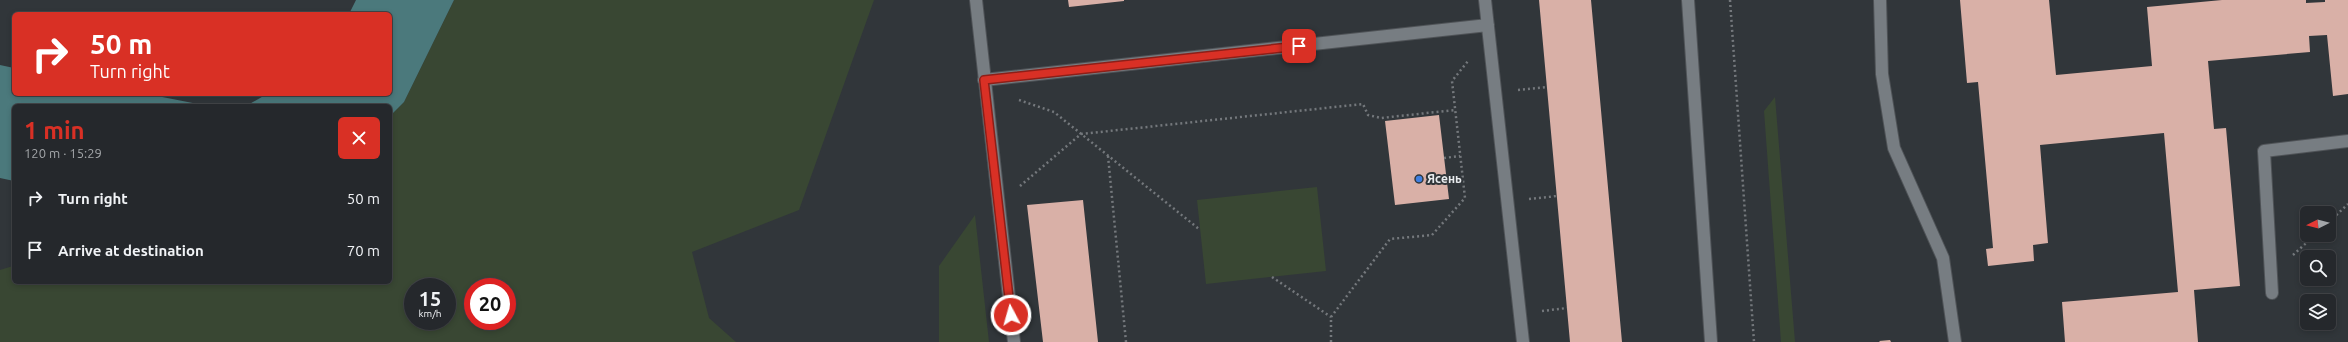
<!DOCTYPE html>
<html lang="en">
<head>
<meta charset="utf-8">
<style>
	body { margin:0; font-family:Ubuntu,sans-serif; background:#2d3034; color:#f1f3f6; height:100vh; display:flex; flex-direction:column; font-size:15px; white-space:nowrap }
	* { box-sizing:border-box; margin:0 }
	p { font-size:13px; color:#a3a6a9 }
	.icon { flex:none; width:22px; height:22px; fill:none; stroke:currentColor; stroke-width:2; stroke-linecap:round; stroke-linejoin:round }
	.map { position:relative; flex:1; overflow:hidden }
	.sheet { position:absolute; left:12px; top:104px; width:380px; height:180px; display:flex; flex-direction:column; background:#25282c; border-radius:6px; box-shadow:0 2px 6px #0003,0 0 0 1px #424448 }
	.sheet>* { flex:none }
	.top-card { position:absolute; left:12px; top:12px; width:380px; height:84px; border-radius:6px; box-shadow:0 2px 6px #0003,0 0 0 1px #424448; background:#d93025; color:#fff; overflow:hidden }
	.needle { width:26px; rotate:264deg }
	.buttons { position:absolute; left:2300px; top:206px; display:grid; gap:8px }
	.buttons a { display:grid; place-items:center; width:36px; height:36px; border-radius:6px; background:#25282c; box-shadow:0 2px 6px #0003,0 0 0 1px #424448; font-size:20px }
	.speed { position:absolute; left:404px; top:278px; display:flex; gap:8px; font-size:20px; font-weight:700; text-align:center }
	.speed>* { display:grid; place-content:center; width:52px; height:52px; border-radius:50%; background:#25282c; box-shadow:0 2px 6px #0003,0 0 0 1px #424448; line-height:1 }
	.speed small { font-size:10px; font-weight:400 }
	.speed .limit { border:6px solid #d22; background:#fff; color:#111 }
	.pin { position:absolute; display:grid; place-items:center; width:34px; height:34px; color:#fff; margin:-17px; border-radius:8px; box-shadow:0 2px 6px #0006 }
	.me { position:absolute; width:44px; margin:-22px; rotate:354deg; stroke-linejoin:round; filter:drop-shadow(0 0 3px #0008) }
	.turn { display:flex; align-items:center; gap:14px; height:84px; padding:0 12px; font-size:18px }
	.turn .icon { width:52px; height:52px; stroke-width:2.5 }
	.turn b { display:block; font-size:28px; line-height:34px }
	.round { display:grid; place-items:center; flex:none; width:42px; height:42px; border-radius:6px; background:#2d3034 }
	.overview { display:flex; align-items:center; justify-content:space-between; height:68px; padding:0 12px }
	h1 { font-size:24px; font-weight:700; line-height:30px; color:#d93025 }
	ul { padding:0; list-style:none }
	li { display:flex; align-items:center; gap:12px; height:52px; padding:0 12px }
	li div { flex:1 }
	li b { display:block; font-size:15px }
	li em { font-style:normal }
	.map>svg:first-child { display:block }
	.green { fill:#394733; fill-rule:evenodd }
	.water { fill:#4b797c }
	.building { fill:#d9b0a7 }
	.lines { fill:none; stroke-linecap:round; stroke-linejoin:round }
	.lane-casing { stroke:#4f5357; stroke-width:14 }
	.street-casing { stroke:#4f5357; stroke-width:14 }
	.path { stroke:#74787c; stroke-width:2.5; stroke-dasharray:2 3; stroke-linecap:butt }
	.lane { stroke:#777d82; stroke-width:12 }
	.street { stroke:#777d82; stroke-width:12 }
	.route-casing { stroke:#8d1f18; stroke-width:10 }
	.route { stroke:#d93025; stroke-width:7 }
	.shop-dot { fill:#3f7fe0; stroke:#31363a; stroke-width:1.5 }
	.labels { text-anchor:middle; stroke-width:4; stroke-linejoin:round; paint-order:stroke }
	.poi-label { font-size:12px; font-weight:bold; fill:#e8ebee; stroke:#31363a; text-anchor:start }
</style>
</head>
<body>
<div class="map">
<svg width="2348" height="342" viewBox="0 0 2348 342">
	<rect width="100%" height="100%" fill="#31363a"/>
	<path class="green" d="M454,0H874L799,210L692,252L709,318L736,342H0V270L13,266L14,261V282H390V116L404,102ZM413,287H447V321H413ZM473,287H507V321H473Z
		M1775,97L1795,342H1781L1764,111Z
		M1317,187L1326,271L1206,284L1197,200Z
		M975,215L989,342H939V266Z"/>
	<path class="water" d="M356,0H454L404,102L390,116V106H246L267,94H390V14H349Z
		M0,65L14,68V94H147L208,106H14V181L0,178Z"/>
	<path class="building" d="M1068,0H1124V1L1069,7Z
		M1539,0H1591L1622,342H1570Z
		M1960,0H2049L2056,75L2152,66L2147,7L2222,0H2306V3L2325,2V0H2348V94L2333,96L2327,35L2309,36L2310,52L2208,61L2214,129L2226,128L2240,286L2194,290L2198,342H2065L2062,302L2178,292L2164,133L2040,145L2048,243L2033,245L2034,261L1988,266L1986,249L1993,248L1978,82L1967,83Z
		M1439,115L1449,199L1395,205L1385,121Z
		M1083,200L1098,342H1043L1027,205Z
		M1890,340L1891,342H1880L1879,341Z"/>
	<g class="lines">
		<g class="lane-casing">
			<path id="lane" d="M976,0L1014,342
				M1485,0L1523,342
				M1880,0L1882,74L1894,148L1943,258L1955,342
				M984,80L1488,25
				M2272,293L2264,151L2348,141"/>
		</g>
		<g class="street-casing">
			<path id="street" d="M1688,0L1711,342"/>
		</g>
		<path class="path" d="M1730,0L1754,342
			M1518,90L1547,87
			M1019,100L1054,112L1199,229
			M1108,156L1126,342
			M1444,158L1460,156
			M1020,186L1081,134L1363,104L1368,115L1381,118L1455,110
			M1529,199L1557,196
			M2329,222L2348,204
			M2293,255L2315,235
			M1272,277L1331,317
			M1542,311L1567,308
			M1331,342V317L1390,239L1432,235L1465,198L1452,81L1468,61"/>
		<use href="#lane" class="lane"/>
		<use href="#street" class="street"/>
	</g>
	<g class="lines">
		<g class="route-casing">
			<path id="route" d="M1011,315L984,80L1299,46"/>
		</g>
		<use href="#route" class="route"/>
	</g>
	<circle class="shop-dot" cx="1419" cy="179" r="4"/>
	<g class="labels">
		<g class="poi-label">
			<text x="1427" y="183">Ясень</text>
		</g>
	</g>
</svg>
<div class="buttons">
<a><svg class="needle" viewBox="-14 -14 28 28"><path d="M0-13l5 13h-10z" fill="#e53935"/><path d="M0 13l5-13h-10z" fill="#a3a6a9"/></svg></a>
<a><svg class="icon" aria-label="search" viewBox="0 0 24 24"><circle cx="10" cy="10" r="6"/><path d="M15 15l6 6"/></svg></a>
<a><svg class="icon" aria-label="layers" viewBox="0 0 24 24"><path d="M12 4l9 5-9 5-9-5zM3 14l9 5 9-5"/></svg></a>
</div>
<div class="speed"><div>15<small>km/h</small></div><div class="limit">20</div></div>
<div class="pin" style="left:1299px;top:46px;background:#d93025"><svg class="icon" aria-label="arrive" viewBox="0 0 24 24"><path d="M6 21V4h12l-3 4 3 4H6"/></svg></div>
<svg class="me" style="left:1011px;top:315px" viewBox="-20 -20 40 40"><circle r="17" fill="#d93025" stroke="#fff" stroke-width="3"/><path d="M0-11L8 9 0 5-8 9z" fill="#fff"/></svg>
<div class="top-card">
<div class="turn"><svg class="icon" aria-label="right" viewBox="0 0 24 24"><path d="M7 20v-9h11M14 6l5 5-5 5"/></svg><div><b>50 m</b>Turn right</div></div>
</div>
<section class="sheet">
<div class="overview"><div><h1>1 min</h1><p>120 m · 15:29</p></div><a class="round" style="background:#d93025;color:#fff"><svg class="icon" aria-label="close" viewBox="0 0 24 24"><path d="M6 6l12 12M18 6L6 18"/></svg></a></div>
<ul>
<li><svg class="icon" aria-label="right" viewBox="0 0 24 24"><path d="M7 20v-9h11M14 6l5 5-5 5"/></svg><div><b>Turn right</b></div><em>50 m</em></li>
<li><svg class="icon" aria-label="arrive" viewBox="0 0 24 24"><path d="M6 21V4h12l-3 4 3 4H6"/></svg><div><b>Arrive at destination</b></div><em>70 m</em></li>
</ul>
</section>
</div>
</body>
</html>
